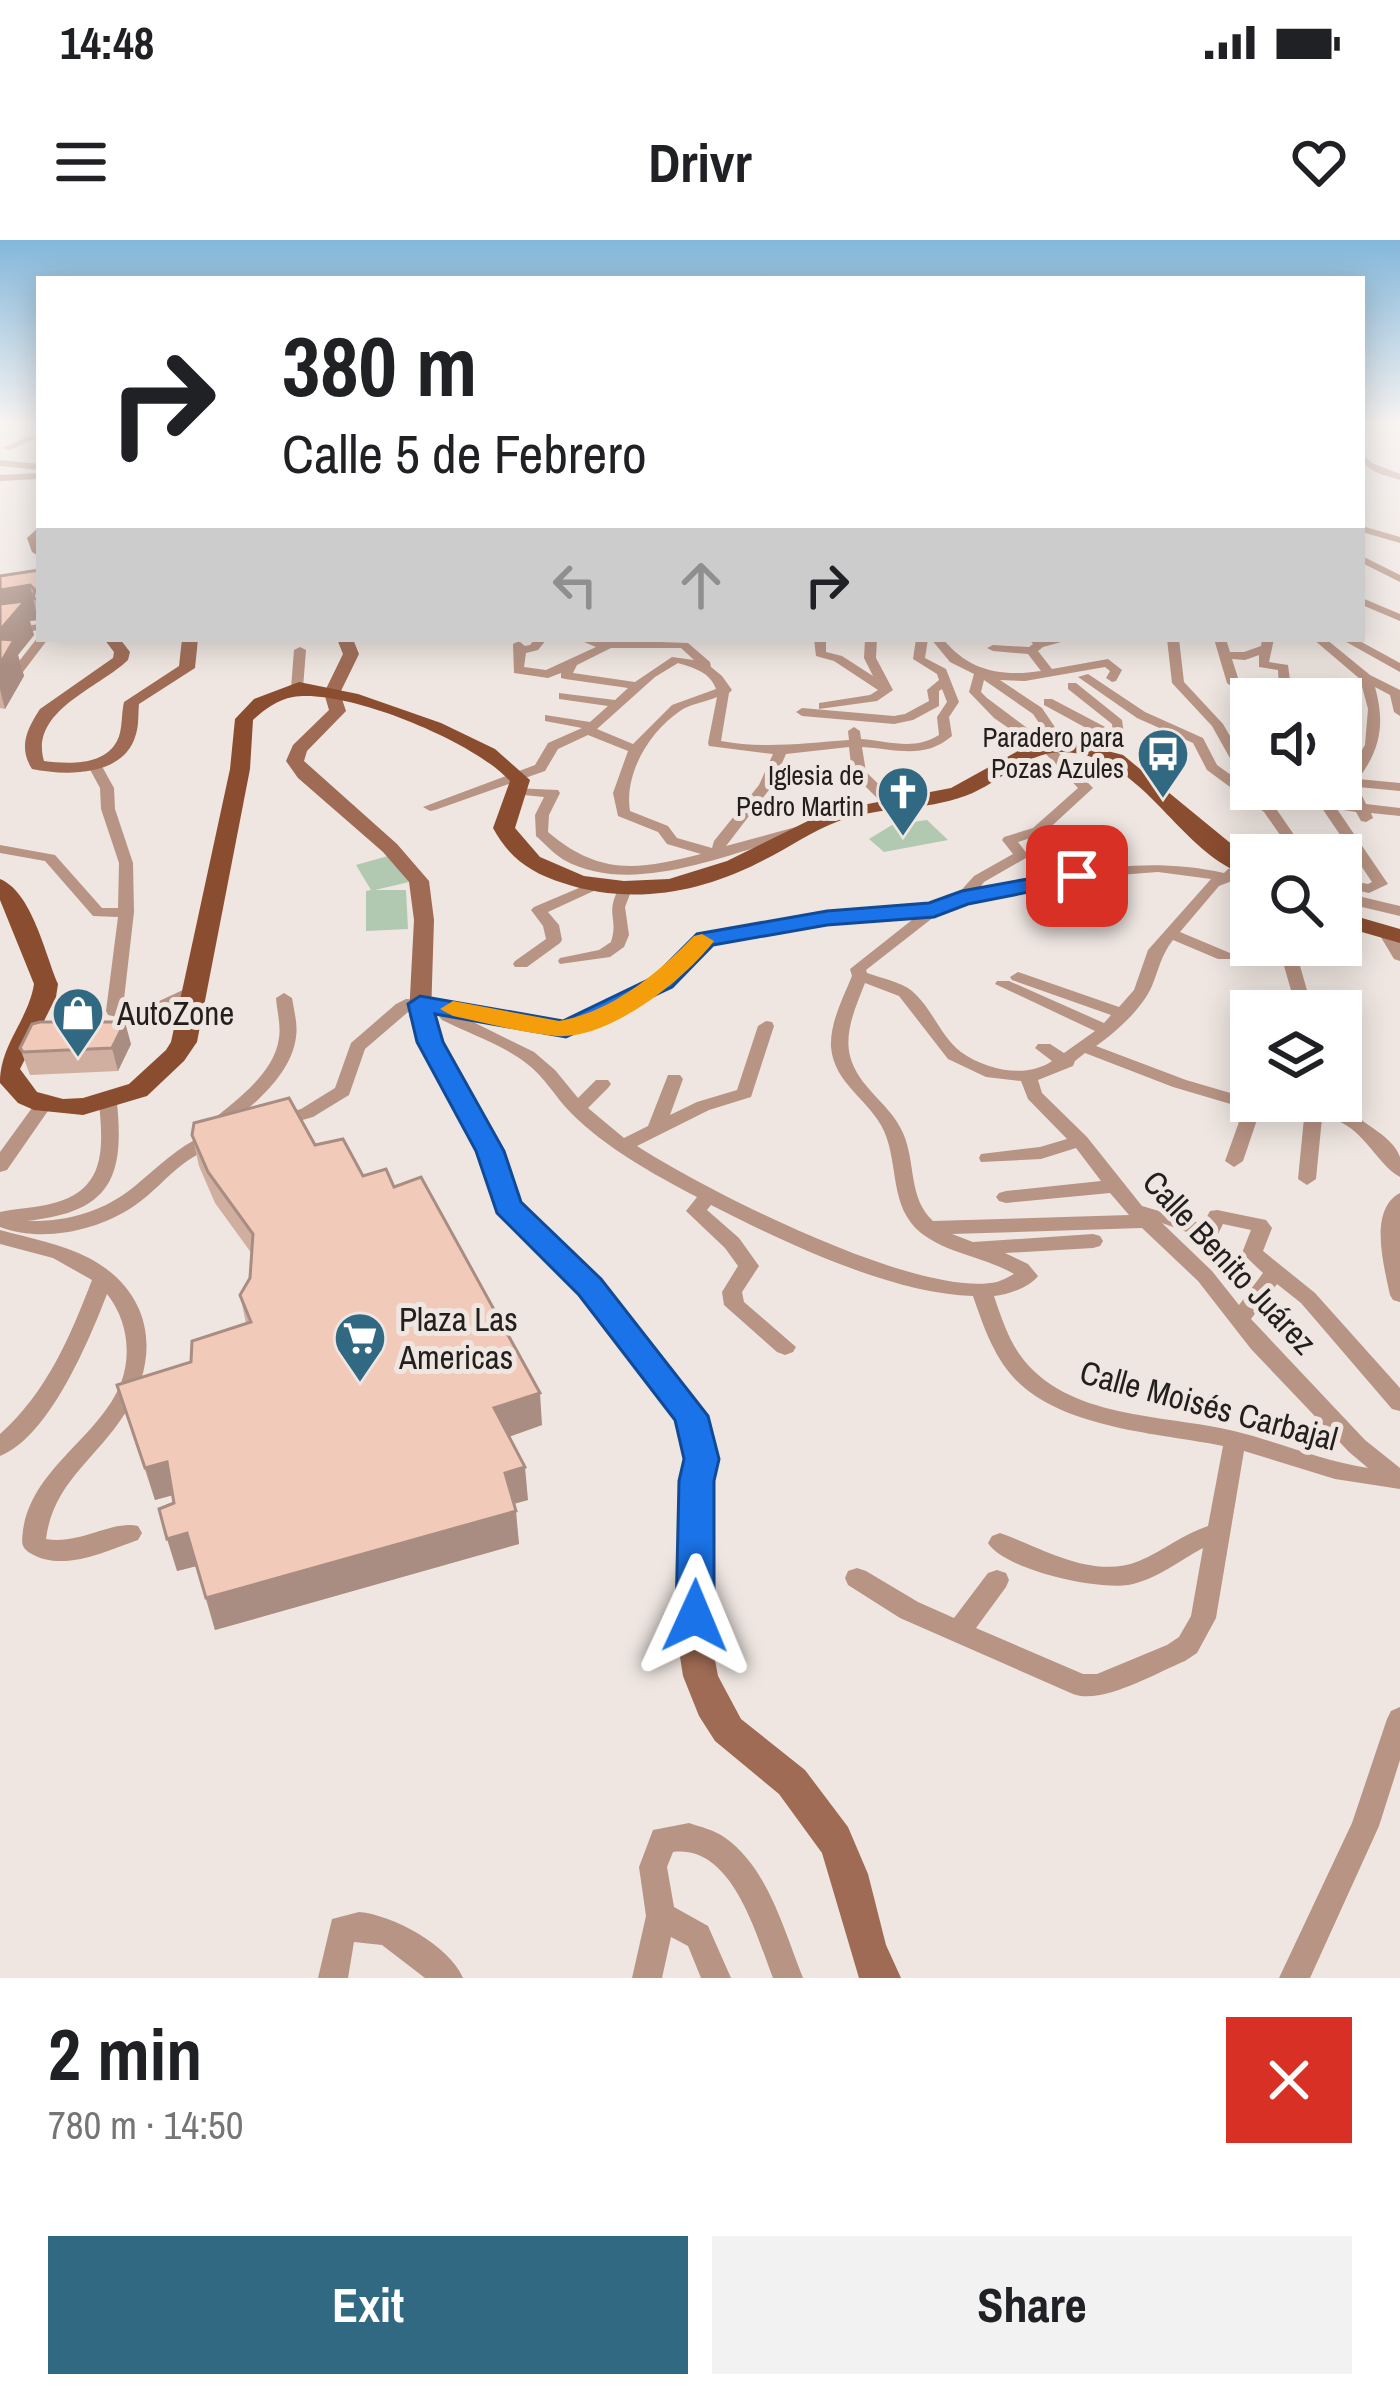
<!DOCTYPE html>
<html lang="en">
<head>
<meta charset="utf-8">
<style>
	body { margin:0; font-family:"Archivo Narrow",sans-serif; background:#f2f2f2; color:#202124; height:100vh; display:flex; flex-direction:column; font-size:45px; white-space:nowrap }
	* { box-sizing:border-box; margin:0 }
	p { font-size:39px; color:#757577 }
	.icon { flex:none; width:66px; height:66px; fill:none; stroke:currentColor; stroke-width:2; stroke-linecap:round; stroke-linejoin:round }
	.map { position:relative; height:1738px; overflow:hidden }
	.side { display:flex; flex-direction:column; background:#fff; flex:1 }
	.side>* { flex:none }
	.banner { position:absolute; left:36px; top:36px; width:1329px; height:366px; border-radius:0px; box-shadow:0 6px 30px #0003; background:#fff; color:#202124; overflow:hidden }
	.controls { position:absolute; left:1230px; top:438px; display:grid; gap:24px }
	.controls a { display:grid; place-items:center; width:132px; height:132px; border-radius:0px; background:#fff; box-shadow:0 6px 30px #0003; font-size:60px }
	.pin { position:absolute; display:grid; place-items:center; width:102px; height:102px; color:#fff; margin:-51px; border-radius:24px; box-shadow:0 6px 18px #0006 }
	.me { position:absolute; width:132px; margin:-66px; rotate:1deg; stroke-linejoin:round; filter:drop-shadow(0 0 9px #0008) }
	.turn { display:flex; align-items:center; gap:42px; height:252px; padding:0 48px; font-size:54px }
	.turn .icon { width:156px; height:156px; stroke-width:2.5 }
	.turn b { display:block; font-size:84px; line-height:102px }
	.lanes { display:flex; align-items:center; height:114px; padding:0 48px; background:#0003; justify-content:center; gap:60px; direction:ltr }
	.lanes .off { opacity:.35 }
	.round { display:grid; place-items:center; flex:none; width:126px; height:126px; border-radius:0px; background:#f2f2f2 }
	.head { display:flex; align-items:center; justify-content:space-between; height:204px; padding:0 48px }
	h1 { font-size:72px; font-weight:800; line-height:90px }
	.cta { display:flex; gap:24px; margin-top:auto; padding:24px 48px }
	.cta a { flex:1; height:138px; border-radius:0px; background:#316882; color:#fff; font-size:48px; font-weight:800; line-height:138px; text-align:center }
	.cta a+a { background:#f2f2f2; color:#202124 }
	.status { display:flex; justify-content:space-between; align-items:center; height:84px; padding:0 60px; background:#fff; direction:ltr }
	.status svg { height:33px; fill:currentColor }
	header { display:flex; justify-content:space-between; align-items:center; height:156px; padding:0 48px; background:#fff; font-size:54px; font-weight:800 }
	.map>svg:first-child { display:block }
	.green { fill:#b1c8b1 }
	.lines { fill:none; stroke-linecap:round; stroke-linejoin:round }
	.minor { fill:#b89484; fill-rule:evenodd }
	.secondary { fill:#9f6b54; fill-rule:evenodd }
	.primary { fill:#8b4d30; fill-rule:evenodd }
	.wall { fill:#d0aea0 }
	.shaded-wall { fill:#a98d82 }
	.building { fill:#f2caba; stroke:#a98d82; stroke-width:3 }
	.route { fill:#1a73e8; stroke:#114b97; stroke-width:3 }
	.slow { fill:#f59e0b }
	.labels { text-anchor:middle; stroke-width:10; stroke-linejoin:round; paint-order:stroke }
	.far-poi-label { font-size:27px; fill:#221f1d; stroke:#efe6e1; text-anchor:end }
	.poi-label { font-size:33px; fill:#221f1d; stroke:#efe6e1; text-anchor:start }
	.street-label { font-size:33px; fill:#221f1d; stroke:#efe6e1 }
</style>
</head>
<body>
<div class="status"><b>14:48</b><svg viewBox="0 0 49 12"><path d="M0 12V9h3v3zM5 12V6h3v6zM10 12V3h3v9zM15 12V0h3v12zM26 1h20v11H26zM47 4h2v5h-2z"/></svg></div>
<header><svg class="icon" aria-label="menu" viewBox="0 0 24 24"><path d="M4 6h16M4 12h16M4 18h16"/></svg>Drivr<svg class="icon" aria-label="heart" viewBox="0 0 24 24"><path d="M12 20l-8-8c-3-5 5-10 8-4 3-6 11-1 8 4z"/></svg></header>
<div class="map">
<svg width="1400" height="1738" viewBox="0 0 1400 1738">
	<rect width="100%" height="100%" fill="#efe6e1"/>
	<path class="green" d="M927,580L948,600L884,612L869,599L892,585Z
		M388,616L409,642L375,650H406L408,689L366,691V651L371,650L356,625Z"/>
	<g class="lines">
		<path class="minor" d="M1362,183L1366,186V193L1362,196Z
			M29,196L36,198L10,210L3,208Z
			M1362,213L1372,223L1400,234V240C1385,235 1362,232 1362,213Z
			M0,220L39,224V230L0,226Z
			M39,233V239L0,241V235Z
			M1362,286L1400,297V303L1362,292Z
			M1362,316L1400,335V342L1362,323Z
			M1362,358L1400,374V381L1362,365Z
			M39,384V390L0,396V390Z
			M38,397L48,399L23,432H15L13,429Z
			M535,399H547L538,410L526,413L524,427L546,430L596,407L577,399L688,403L710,422L711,427L722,436L732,450L729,453L721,501C764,509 805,503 849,500L848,491L854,487L860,491L861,499C889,501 914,511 939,495L937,477L947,462L942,449L939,451V466L913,480L894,484L802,476L796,472L802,468L894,476L905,474L929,461L927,450L939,440L937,434L913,419L916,399H928L925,418L946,429L959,462L949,477L952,496C924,520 896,509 862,507L866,532L896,561V567H886L852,533L849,507L786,514L772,546L726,606L803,585L808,586V592C736,610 635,659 564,620C554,614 545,604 536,596L535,575L544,557L513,554V548L558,550L560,553L549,575L548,592C600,636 638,630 701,614L667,604L658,592L618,576L613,553L628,511L588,495L558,509L545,531L435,570L430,571L423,567L535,525L548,503L582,488L545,481V475L590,482L608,466L559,459V453L615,460L628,448L565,439L561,438V433L548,438L514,433L513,404L519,401L525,406L530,405ZM611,408H681L694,420L672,417L635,442L573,433L577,425ZM678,423C694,428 710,432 716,449L672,465L633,504L597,489L655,437ZM717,457L708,503L709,506L773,514L759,545L714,601L712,608L677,598L668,586L630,571C624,534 649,492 680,471C690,464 706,462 717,457Z
			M814,399H826V412L842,416L873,436L864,418L865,399H877L876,418L893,450L877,461L819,469V463L870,455L878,450L834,421L816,416Z
			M931,399H943C969,431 1001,437 1041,431L1028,414L993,411L987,408L993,405L1029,407L1033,404L1029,399H1072L1043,407L1038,411L1052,429L1108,419L1122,430L1116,441L1112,442L1106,438L1110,431L1105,427L1025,441L1000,440L1042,468L1067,505L1061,509L1056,508L1033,474L984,440L981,452L987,458L1054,508L1093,548L1043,594L1018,602L1028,615L1026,618L984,642L977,651C1062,634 1137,614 1224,633L1228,629L1251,623V632L1244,636L1251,645V660L1246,658L1232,641L1219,646L1180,692L1230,713L1232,716L1230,719H1218L1173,700C1161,715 1159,729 1152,746C1142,769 1116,792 1096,806L1186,840L1251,859V861L1330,867L1332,861H1344C1356,884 1391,892 1400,917C1400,918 1400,936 1400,937C1374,923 1361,879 1322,878L1316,939L1307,945L1298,939L1304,878L1260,871L1243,921L1234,927L1225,921L1244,868L1173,847L1085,813L1075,821L1073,826L1038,840L1042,853L1087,897L1142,966L1203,984L1210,971L1217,970L1266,980L1272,988L1263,1011L1315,1053L1400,1148V1171L1392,1169L1301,1063L1277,1044L1251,1079L1365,1200L1400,1228V1249L1335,1239L1244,1211L1216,1378L1197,1413L1185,1421C1156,1433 1102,1465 1073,1454L900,1378L848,1345L845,1338L848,1331L857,1328L866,1331L918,1362L954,1378L988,1333L997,1330L1006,1333L1009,1340L1006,1347L976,1388L1083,1434H1097L1167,1405L1179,1397L1191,1376L1203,1308C1179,1321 1156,1340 1128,1345C1096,1350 1005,1330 988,1303L992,1296L1000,1293C1042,1308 1093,1340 1139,1321C1163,1311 1183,1294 1208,1286L1223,1206C1158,1193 1062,1189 1014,1138C993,1115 983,1085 973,1056C892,1054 783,1002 711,965L707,970L739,998L759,1026L742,1052L744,1062L796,1107L793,1112L785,1115L777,1112L724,1065L722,1052L738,1026L725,1008L686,971L697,957C653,934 606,908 571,873C555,857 545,837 526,823C501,804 470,794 442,780L434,770L414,768L408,772L365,809L349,855L313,877L274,888L265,882L268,878L301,869L335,848L351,803L396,764L406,759L439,761L559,784L578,781L657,739L700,696L827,673L931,666L957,655L974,636L1013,614L1002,600L1004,597L1033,588L1078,548L1045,513L994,478L969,452L974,434L950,422ZM1158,632L1211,639L1148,710L1134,750L1119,767L1024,734L1018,732L1010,737L1012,740L1111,775L1104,783L1009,741H997L995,744L1095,791L1064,813L1050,804H1038L1035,808L1052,821C1026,839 986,830 961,812C941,797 932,768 912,751C901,742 881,738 867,733L866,730L939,673L966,662L1092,637ZM917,676L850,729L852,736C843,758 830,782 831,807C834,844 870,860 884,891C899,925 889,967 921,993C948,1014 985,1017 1014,1034C1008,1037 1003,1040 997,1042C918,1059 705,950 637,906L709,870L751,857L774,786L772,782L766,781L758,786L737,850L697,862L670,875L683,839L680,835H668L648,886L624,898L588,868L608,848L611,844L608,840H596L578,858L555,830L534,812L459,775L559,794L583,790L669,745L711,703L827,683ZM865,743L899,756L948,819L986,837L1021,841L1028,859L1067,899L1040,907L981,914L979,918L981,922L1041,919L1076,908L1101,941L1006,951L999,953L996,957L999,961L1006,963L1110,953L1129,975L933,981C908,958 916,922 903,893C891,864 858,848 850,816C844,792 856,766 865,743ZM1162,983L1209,1000L1216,998L1223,984L1251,990L1242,1013L1263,1033L1239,1065L1212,1031ZM1142,988L1198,1041L1251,1109L1349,1212L1368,1228C1322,1221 1279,1202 1234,1191C1164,1174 1067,1180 1020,1115C1008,1098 1001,1077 994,1056C1008,1055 1030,1047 1038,1036L1028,1024L1005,1013L1093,1008L1100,1006L1103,1001L1100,996L1093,994L973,1002L952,994Z
			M1167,399H1179L1184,442L1223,484L1251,532V548L1248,547L1261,556L1268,557L1308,615H1294L1264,572L1207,530L1193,503L1137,478L1078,437L1088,434L1145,472L1203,498L1217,525L1245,545L1212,486L1172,443Z
			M1214,399H1226L1230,412H1244L1261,406L1262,399H1274L1269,422L1288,425L1291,448L1283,457L1251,461L1227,443ZM1259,415V427L1278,430L1279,447L1275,451L1259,455L1239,441L1232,419L1245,420Z
			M1313,399H1326L1370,435L1400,450V476L1394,472L1390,455L1375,447C1385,483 1381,509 1358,539L1400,543V551L1358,547L1366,564L1400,568V576L1371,573L1373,578L1366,582L1361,581L1356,572L1337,569L1388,644L1369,653L1341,647V639L1368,644L1372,642L1309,549H1323L1331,561L1352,563L1342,542L1365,505L1368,469L1360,439Z
			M1341,399H1356L1400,423V432Z
			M300,407L306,410L303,448L297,452L291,448L294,410Z
			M1068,443H1076L1122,480L1125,500L1106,514H1096V508L1105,502L1099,495L1044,465V459H1052L1109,489L1113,496L1112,484L1068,449Z
			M94,520L99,521L114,548L115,569L133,623L134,672L123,768H144L198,743L206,748C177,770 145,784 108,775L106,771L118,677L93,676L45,621L0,613V605L55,615L102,668H118L119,623L101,569L100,548L87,524Z
			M593,642L600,646L598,649L548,672L559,685L562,700L560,703L527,727H515L513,724L515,721L546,699L543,686L531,670L534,667Z
			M625,645L632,649L625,667L629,695L624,707L610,717L560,724L558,721L560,718L599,710L611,702C619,677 604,675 620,646Z
			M1341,652L1400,666V676L1341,662Z
			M1387,689L1393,691L1400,703V721L1394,719L1379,694Z
			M1278,705H1294L1313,771H1297Z
			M284,753L292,758C294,771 298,784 296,797C291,838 247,870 217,894L222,899C211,909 196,914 183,924C166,937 152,954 134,966C97,991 42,1003 0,987V972C13,969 31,968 46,965C105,953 104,913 99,863L102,859L108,858L117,863C125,941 108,972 27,981C67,982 103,972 135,946C158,927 177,907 205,895L201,891L204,887C231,864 274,836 279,798C281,785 277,771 276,758Z
			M43,859L52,865L7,930L0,932V912L37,861Z
			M1400,953V1062L1393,1060L1390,1055C1384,1026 1368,970 1400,953Z
			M0,990C30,998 61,1004 89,1018C153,1052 162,1117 124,1175C95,1220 53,1243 46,1299C80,1305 112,1280 138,1286L142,1293L138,1300C106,1311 63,1333 30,1313C20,1307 22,1301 23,1290C33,1227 99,1198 121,1143C132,1113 127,1079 107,1054C89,1101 49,1197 0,1216V1194C47,1152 70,1097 92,1040L53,1018L0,1004Z
			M1400,1467V1520L1379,1586L1310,1738H1279L1352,1583L1387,1479L1391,1471Z
			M689,1583C701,1587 714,1590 724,1597C768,1627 784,1691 803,1738H773C756,1694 732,1604 673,1612L667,1627L674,1667L708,1686L731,1738H701L688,1706L671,1697L662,1738H632L646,1676L639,1627L653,1590Z
			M359,1672C393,1675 449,1705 463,1738H425L382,1705L354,1702L348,1738H318L332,1679Z"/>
		<path class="secondary" d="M39,287V316L32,312L27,298Z
			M104,399H120L130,412L128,420C99,448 29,471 44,521C68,524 104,526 117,501C123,490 121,474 124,462L179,426L182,399H198L195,428L139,464C138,474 139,485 136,494C125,537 66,536 32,529C18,507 27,489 40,469L113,418L114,412Z
			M337,399H353L359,414L340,453L346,471L307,511L304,521L397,604L429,641L434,680L431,775L441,802L502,911L519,963L600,1040L706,1176L717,1219L712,1242L709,1338L712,1404L718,1436L741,1479L805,1530L848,1587L868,1634L886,1705L901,1738H859L822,1613L779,1554L715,1501L699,1476L683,1436L678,1404L676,1338L682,1242L687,1219L677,1179L580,1054L494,966L478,911L419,802L409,775L414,680L409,642L383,612L298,538L286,521L293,505L329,470L324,453L343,414Z"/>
		<path class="primary" d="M299,442L358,454L441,483L495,509L530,540L515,588L540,617L584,636L624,641L669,639L727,621L826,572L951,548L1027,506L1065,500L1123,515L1251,620V637C1178,615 1145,515 1064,512C1025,511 1000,544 965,556C925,571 880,566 839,581C811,591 786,610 758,623C697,654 628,665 563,643C531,633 509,618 493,588L510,541C475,502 346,448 293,457C277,460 265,469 253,480L250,529L197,802L184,821L147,856L83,875L34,870L18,863L0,843C0,804 28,781 34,744L0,660V639C32,652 45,714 58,744L56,757L20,829L37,852L63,859L83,858L129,844L166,810L171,802L230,529L235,479L254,459Z
			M1341,672L1400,689V703L1341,686Z"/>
	</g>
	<path class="wall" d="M39,330V382L38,380L30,381L34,395L18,415L24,436L5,469L0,468V336Z
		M131,804L118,831L30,835L20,808Z
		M192,895L315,905L363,936L394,947L542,1185L509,1197L528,1260L514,1264L519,1304L215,1390L196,1326L177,1331L173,1255L155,1260L117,1145L191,1122L246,1083L240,1055L250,1038L252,1014L215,963L199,926Z"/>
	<path class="shaded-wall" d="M30,345L38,380L30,381L34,395L18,415L24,436L5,469L0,449V350Z
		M125,782L131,804L118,831L112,808Z
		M540,1153L542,1185L497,1201L494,1168Z
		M167,1222L177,1254L155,1260L145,1228Z
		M525,1227L528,1260L509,1265L505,1233Z
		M516,1271L519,1304L215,1390L206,1358Z
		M187,1293L197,1326L177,1331L167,1299Z"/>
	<path class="building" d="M39,330V360L33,358L35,350L30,345L0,350V336Z
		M25,361L0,390V364Z
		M0,391L2,399L14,400L0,424Z
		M40,782H125L112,808L23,812L20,808L32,784Z
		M289,858L315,905L343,899L363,936L386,929L394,947L421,937L540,1153L494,1168L525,1227L505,1233L516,1271L206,1358L187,1293L167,1299L159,1269L174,1263L167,1222L145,1228L117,1145L191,1122L192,1101L251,1082L240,1055L250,1038L253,994L208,932L192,895L194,883Z"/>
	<linearGradient id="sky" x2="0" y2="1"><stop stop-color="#83b7da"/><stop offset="0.43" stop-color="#f8f4f2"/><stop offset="1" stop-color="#f8f4f2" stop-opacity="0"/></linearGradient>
	<rect width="1400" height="426" fill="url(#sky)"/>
	<path class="route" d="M1077,630L1089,636L1085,641L968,664L934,677L827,685L713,705L672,747L566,797L435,774L443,802L504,911L521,962L601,1039L708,1176L719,1219L714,1241V1376L708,1388L695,1393L681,1388L676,1376L679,1241L684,1219L675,1180L579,1055L497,973L476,911L417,802L408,764L420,756L563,781L654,737L697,694L827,671L929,663L962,651Z"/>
	<path class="slow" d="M702,694L714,701C684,740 609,800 556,796C522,793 486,783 453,776L440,769L453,761L559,781C612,772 658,733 694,696Z"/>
	<defs>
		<g id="bus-pin" transform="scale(2.7)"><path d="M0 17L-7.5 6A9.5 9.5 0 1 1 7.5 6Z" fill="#316882" stroke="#efe6e1"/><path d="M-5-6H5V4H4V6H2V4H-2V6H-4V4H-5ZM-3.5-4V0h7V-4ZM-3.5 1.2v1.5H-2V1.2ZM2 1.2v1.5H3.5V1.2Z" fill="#fff"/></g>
		<g id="church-pin" transform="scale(2.7)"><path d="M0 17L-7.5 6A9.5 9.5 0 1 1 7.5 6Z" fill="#316882" stroke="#efe6e1"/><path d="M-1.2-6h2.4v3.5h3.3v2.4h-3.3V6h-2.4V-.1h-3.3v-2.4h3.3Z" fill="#fff"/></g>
		<g id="shop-pin" transform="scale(2.7)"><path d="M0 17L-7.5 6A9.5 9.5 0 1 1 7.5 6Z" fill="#316882" stroke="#efe6e1"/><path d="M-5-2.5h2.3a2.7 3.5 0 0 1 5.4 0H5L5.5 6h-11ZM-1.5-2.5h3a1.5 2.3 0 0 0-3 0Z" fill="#fff"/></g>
		<g id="supermarket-pin" transform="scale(2.7)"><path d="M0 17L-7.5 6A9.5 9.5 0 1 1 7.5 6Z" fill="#316882" stroke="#efe6e1"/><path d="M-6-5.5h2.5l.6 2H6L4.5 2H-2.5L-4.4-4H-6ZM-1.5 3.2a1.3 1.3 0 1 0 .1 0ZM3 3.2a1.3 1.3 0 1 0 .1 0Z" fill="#fff"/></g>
	</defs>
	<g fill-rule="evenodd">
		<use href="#bus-pin" x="1163" y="514"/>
		<use href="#church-pin" x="903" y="552"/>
		<use href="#shop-pin" x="78" y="773"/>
		<use href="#supermarket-pin" x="360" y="1098"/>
	</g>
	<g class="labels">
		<g class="far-poi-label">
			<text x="1124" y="507">Paradero para<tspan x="1124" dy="31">Pozas Azules</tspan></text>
			<text x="864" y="545">Iglesia de<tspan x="864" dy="31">Pedro Martin</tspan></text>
		</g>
		<g class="poi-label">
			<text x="117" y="785">AutoZone</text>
			<text x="399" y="1091">Plaza Las<tspan x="399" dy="38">Americas</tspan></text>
		</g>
		<g class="street-label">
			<text transform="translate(1230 1022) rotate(47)" y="12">Calle Benito Juárez</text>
			<text transform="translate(1209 1165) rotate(15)" y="12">Calle Moisés Carbajal</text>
		</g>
	</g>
</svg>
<div class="controls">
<a><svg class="icon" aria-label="sound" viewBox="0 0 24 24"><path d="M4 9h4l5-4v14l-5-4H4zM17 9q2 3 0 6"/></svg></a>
<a><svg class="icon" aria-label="search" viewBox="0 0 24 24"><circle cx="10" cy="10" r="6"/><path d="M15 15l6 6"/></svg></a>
<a><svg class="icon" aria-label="layers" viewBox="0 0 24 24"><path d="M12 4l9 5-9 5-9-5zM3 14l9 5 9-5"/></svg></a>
</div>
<div class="pin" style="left:1077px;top:636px;background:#d93025"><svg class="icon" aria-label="arrive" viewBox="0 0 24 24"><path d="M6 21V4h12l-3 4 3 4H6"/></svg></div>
<svg class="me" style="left:695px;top:1376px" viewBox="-20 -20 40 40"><path d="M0-17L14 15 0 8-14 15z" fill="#1a73e8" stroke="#fff" stroke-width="4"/></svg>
<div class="banner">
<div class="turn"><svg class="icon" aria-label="right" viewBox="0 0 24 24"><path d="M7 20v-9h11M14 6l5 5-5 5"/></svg><div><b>380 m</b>Calle 5 de Febrero</div></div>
<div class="lanes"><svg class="icon off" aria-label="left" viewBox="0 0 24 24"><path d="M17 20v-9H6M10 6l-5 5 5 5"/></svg><svg class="icon off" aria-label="ahead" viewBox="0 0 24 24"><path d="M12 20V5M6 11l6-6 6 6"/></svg><svg class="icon" aria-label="right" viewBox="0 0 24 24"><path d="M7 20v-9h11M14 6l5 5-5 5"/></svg></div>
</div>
</div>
<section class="side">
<div class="head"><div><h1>2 min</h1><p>780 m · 14:50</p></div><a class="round" style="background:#d93025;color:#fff"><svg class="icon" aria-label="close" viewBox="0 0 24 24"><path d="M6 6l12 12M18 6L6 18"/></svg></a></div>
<div class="cta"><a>Exit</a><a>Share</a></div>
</section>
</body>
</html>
